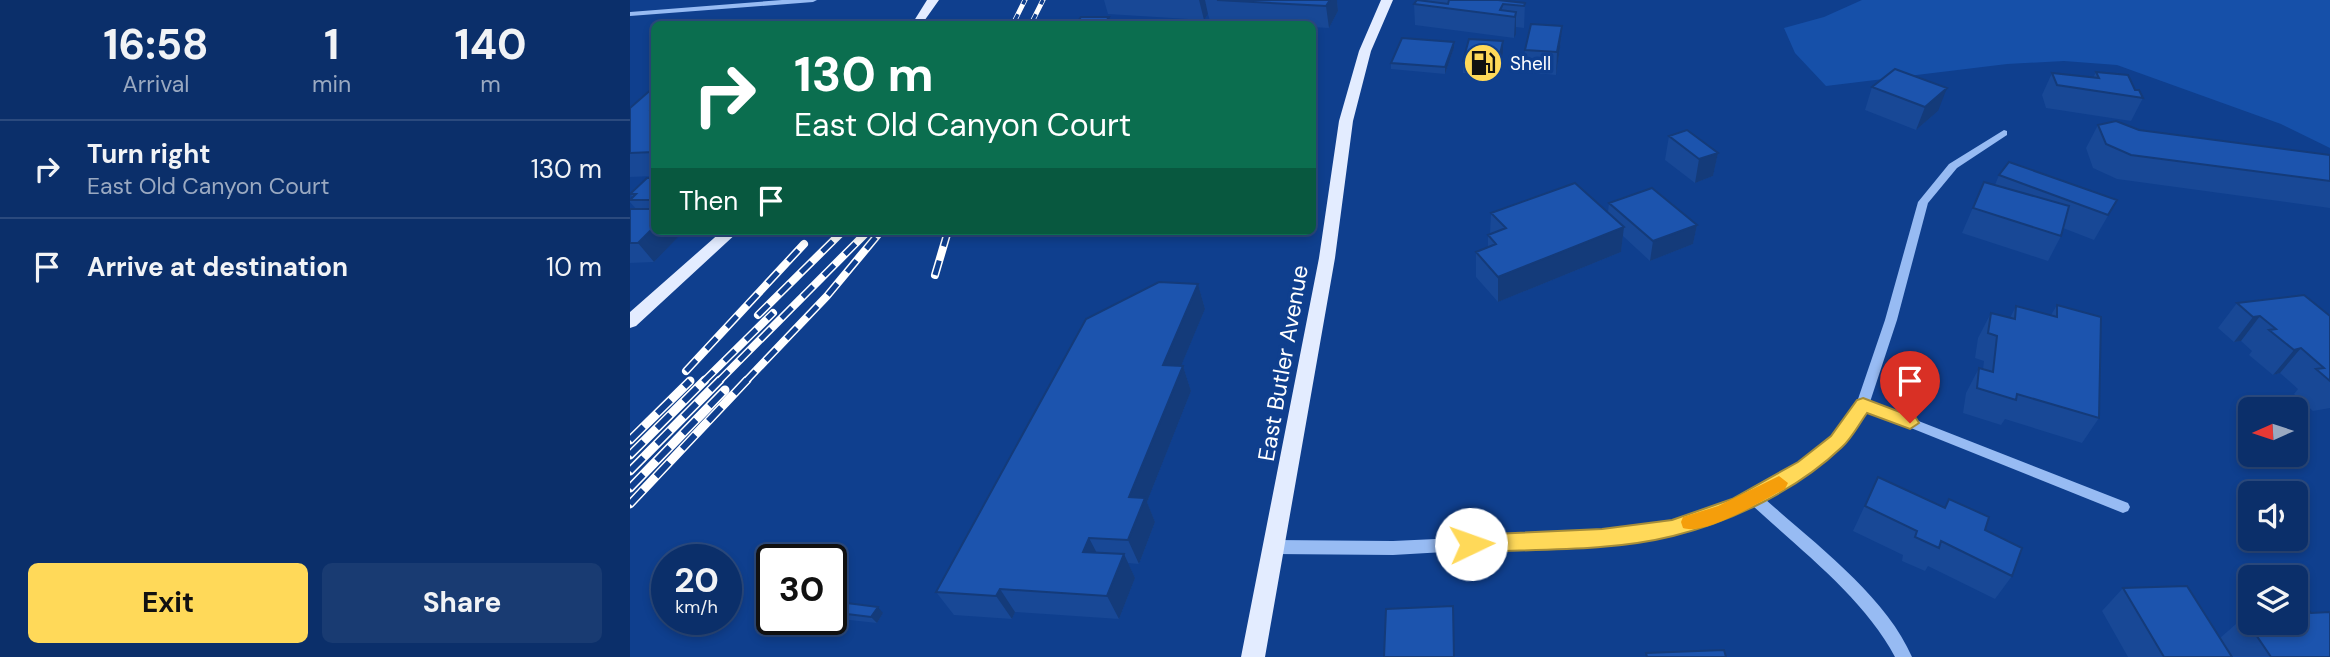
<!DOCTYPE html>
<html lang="en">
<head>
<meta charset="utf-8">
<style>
	body { margin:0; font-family:"DM Sans",sans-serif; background:#193b72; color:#f1f3f6; height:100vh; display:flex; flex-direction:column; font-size:26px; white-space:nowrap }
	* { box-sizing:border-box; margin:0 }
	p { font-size:23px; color:#9aa9c1 }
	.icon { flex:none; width:38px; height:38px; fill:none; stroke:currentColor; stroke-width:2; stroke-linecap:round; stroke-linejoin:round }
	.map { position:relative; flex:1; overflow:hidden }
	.drawer { display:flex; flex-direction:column; background:#0b2f6a; width:630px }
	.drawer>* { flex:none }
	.guide { position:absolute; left:21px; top:21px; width:665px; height:214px; border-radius:10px; box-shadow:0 4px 10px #0003,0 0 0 2px #2b4a7e; background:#0b6e4f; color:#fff; overflow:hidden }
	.needle { width:46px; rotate:267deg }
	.buttons { position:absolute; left:1608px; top:397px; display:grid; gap:14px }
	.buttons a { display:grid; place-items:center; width:70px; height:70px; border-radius:10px; background:#0b2f6a; box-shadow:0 4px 10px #0003,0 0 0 2px #2b4a7e; font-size:35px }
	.speed { position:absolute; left:21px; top:544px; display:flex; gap:14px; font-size:35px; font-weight:700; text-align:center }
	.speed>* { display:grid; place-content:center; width:91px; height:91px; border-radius:50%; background:#0b2f6a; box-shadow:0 4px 10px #0003,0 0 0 2px #2b4a7e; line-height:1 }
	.speed small { font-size:18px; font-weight:400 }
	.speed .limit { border:4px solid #111; border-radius:10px; background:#fff; color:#111 }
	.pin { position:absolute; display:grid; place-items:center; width:60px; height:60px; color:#fff; margin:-72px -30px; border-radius:50% 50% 50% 0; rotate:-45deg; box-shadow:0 0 7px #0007 }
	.pin .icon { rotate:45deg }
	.me { position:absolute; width:77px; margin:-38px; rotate:87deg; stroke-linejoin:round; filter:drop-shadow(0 0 5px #0008) }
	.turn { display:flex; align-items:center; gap:24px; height:147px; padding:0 28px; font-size:32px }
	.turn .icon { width:91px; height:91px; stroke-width:2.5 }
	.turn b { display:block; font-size:49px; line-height:60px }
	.then { display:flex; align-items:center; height:66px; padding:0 28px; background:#0003; gap:14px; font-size:26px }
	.eta { display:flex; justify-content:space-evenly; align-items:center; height:119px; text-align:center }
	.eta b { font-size:42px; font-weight:700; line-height:49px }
	.button { display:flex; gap:14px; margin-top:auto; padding:14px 28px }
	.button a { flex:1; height:80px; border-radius:10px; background:#ffd959; color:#111; font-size:28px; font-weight:700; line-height:80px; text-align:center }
	.button a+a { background:#193b72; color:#f1f3f6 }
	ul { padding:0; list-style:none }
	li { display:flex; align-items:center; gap:21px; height:98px; padding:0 28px; border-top:2px solid #2b4a7e }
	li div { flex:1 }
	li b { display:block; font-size:26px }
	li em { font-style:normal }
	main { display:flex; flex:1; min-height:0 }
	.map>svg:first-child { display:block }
	.green { fill:#1650a9 }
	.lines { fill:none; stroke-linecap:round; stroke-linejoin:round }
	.minor { fill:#97bbf3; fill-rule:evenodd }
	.major { fill:#e3ecff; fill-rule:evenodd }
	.rail-far2-casing { stroke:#fff; stroke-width:5 }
	.rail-far1-casing { stroke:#fff; stroke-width:8 }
	.rail-casing { stroke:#fff; stroke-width:9 }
	.rail-far2 { stroke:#0f3f8e; stroke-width:3.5; stroke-dasharray:11; stroke-linecap:butt }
	.rail-far1 { stroke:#0f3f8e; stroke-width:5; stroke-dasharray:15; stroke-linecap:butt }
	.rail { stroke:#0f3f8e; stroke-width:6; stroke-dasharray:19; stroke-linecap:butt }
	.wall { fill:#184896 }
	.shaded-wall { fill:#143b7a }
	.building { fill:#1c54ae; stroke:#143b7a; stroke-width:2 }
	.route { fill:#ffd959; stroke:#a68d3a; stroke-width:2 }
	.slow { fill:#f59e0b }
	.labels { text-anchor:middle; stroke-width:7; stroke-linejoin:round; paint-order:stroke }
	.far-poi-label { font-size:19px; fill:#fff; stroke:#0f3f8e; text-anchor:start }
	.street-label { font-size:23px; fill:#fff; stroke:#0f3f8e }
</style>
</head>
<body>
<main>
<section class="drawer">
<div class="eta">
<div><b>16:58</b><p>Arrival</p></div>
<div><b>1</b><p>min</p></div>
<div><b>140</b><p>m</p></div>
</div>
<ul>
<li><svg class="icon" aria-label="right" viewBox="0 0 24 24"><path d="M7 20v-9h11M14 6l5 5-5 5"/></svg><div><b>Turn right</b><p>East Old Canyon Court</p></div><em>130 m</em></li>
<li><svg class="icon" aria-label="arrive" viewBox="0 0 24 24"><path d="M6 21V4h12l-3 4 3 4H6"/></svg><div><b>Arrive at destination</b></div><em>10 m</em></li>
</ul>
<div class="button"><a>Exit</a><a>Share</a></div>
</section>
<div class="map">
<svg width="1700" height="657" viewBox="0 0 1700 657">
	<rect width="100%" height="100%" fill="#0f3f8e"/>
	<path class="green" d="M1232,0H1700V148L1651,124L1487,65L1434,61L1377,64L1196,86L1165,53L1154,28L1194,17Z"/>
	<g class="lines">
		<path class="minor" d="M152,0H187L183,2L0,16V12Z
			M1374,130L1377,131V135L1327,168L1298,203L1267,320L1240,402L1498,503L1500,507L1498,511L1493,513L1488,511L1236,410L1212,445L1179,472L1135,499C1184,543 1256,596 1282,657H1265C1234,598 1170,550 1122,505L1042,534L972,543L763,555L644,554L639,552L636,547L639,542L644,540L763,541L972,531L1042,522L1119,494L1169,464L1202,437L1227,402L1255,320L1288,202L1319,164Z"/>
		<path class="major" d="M297,0H309L292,24H282Z
			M751,0H763L741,51L723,121L705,258L635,657H611L689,258L709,121L729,51Z
			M92,231H109L6,326L0,328V312Z"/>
		<g class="rail-far2-casing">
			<path id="rail-far2" d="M383,24L395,0
				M401,24L413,0"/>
		</g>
		<g class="rail-far1-casing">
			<path id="rail-far1" d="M305,275L318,231
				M128,315L213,231
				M56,371L174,244
				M73,382L143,313
				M88,382L238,231
				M115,382L197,296L251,231"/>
		</g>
		<g class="rail-casing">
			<path id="rail" d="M0,440L60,381
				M0,455L75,380
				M0,471L90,380
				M0,488L95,390
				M0,504L117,380"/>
		</g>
		<use href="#rail-far2" class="rail-far2"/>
		<use href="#rail-far1" class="rail-far1"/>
		<use href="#rail" class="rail"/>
	</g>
	<path class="wall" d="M474,0H707L708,11L699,28L682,27V24H641L580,21L578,14L574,20L478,14Z
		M787,0H879L878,1L895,3L894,28L886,27L884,38L785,25L784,4Z
		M932,26L930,48L926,75L895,72V50Z
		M824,42V48L815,74L761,69V63Z
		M873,53L868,75L833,73V61Z
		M1466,72L1505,90L1513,98L1501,121L1416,108L1412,95L1422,73L1463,78Z
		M24,87V176L0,177V108Z
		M1242,87L1308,111L1286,130L1235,110Z
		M1468,125L1509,130L1700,181V208L1487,179L1463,168L1456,148Z
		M1039,136L1088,153L1083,176L1065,183L1035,160Z
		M1369,175L1487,200L1464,240L1433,228L1431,236L1418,261L1332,233L1354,182L1365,185Z
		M24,178V231H54L24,262L0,263V209H6L0,202V199L3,197L0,194Z
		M979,203L1067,225L1063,244L1020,261L993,236L991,252L868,302L846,277V252L858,247V235L860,234L861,213L978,212Z
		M568,284L575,309L551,366H553L561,391L517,502L525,522L509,564L498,563L505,578L489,619L385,612L382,619L324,615L306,592Z
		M1607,303L1700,316V408L1683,411L1664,394L1668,389L1650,373L1643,375L1619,355L1622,351L1611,341L1604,342L1588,328Z
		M1427,305L1469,418L1452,443L1375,419L1371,425L1333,413L1336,393L1349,368L1353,369L1354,361L1345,358L1348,338L1361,313L1380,318L1386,306L1421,315Z
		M1248,477L1314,508L1319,499L1355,530L1382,576L1365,599L1298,566L1295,571L1272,561L1273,555L1223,531Z
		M1493,588L1590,638L1614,617L1681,613L1700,657H1498L1472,611Z
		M201,602L253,613L247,623L201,618Z"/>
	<path class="shaded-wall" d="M569,0H575L578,14L574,20Z
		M700,0H707L708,11L699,28L696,6Z
		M886,12V34L884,38L885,17Z
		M479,17L481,24H474Z
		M932,26L930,48L926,75L927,52Z
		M873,41V53L868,75V63Z
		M824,42V48L815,74V67Z
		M1317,88L1308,111L1286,130L1295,107Z
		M1088,153L1083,176L1065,183L1069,159Z
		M1067,225L1063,244L1020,261L1023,241Z
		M24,227V231H54L24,262L8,243Z
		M994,227L991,252L868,302V277Z
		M568,284L575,309L541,390L533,365Z
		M1630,316L1611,341L1604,342L1623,317Z
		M1671,348L1650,373L1643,375L1664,350Z
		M553,366L561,391L517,502L525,522L509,564L498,540L499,497Z
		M459,538L471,561L453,552Z
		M494,554L505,578L489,619L477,596Z
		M370,589L385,612L382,619L366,596Z
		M248,607L253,613L247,623L241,617Z"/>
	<path class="building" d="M587,0H700L696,6Z
		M787,0L818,4L819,0H868L895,3L894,6L873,4L870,10L886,12L885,17L784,4Z
		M451,17H479L474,24H446Z
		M901,24L932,26L927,52L895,50Z
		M772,38L824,42L815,67L761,63Z
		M839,39L873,41L868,63L833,61Z
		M1265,69L1317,88L1295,107L1242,87Z
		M1466,72L1498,75L1505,90H1509L1513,98L1427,85L1422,73L1469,78Z
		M24,87V107L21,110H24V152L0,153V108Z
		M1486,121L1509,130L1700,155V181L1501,155L1476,144L1468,125Z
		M1057,130L1088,153L1069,159L1039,136Z
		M1379,162L1487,200L1478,215L1369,175Z
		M17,178H24V200H0L6,194H0Z
		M1354,182L1439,206L1431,236L1343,208Z
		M945,183L994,227L868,277L846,252L866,244L858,235L876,228L861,213Z
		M1022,188L1067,225L1023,241L979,203Z
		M0,209H24V227L8,243H0Z
		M529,282L568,284L533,365L553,366L499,497L515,498L498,540L459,538L453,552L494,554L477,596L370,589L366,596L306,592L456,319Z
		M1674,295L1700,316V381L1686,369L1694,368L1671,348L1664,350L1639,330L1646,329L1630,316L1623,317L1607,303Z
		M1427,305L1471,317L1469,418L1387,394L1386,400L1347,388L1349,368L1363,372L1367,336L1358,333L1361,313L1385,319L1386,306L1427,317Z
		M1248,477L1315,508L1319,499L1359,517L1355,530L1392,548L1382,576L1311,541L1309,548L1285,537L1287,531L1235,506Z
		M1557,586L1602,657H1534L1493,588Z
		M201,601L248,607L241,617L201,612Z
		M1675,605L1681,613L1700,612V657H1641L1614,617H1620V623H1666V606Z
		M823,606L824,657H754L756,609Z
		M1094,650L1096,657H1017L1016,653Z"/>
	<path class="route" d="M1233,398L1286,418L1289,423L1280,429L1237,413C1229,424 1222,438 1212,447C1167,490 1103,521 1043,536C979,552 907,549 841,552L834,550L831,544L834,538L841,535L972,529L1042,520L1102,499L1168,462L1201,436L1227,400Z"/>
	<path class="slow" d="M1149,476L1158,483L1155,489C1133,500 1076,536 1053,528L1051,522L1053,517L1088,506Z"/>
	<defs>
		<g id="fuel-disc" transform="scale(2.0125)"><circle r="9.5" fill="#ffd959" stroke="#0f3f8e"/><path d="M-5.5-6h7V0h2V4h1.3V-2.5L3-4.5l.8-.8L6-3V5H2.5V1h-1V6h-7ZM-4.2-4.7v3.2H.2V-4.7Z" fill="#111"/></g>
	</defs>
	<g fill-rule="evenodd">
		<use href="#fuel-disc" x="853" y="63"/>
	</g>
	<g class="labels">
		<g class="far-poi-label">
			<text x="880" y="70">Shell</text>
		</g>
		<g class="street-label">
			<text transform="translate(653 363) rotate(-80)" y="8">East Butler Avenue</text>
		</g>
	</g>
</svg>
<div class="buttons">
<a><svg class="needle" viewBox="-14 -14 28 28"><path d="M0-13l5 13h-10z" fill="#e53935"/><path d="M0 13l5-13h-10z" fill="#9aa9c1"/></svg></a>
<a><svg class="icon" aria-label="sound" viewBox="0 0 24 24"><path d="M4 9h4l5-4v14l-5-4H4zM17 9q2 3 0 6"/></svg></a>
<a><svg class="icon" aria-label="layers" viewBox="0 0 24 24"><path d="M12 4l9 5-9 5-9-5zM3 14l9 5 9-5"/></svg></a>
</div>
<div class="speed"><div>20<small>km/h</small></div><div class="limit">30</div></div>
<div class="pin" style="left:1280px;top:423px;background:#d93025"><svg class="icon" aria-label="arrive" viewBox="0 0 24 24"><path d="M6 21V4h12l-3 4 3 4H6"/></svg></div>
<svg class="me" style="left:841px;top:544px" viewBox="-20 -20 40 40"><circle r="19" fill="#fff"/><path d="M0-13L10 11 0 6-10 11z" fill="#ffd959"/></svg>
<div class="guide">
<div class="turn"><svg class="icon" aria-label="right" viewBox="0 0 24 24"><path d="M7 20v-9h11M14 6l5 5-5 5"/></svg><div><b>130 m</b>East Old Canyon Court</div></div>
<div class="then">Then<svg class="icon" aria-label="arrive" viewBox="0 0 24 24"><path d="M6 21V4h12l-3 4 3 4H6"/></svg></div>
</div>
</div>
</main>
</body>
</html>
